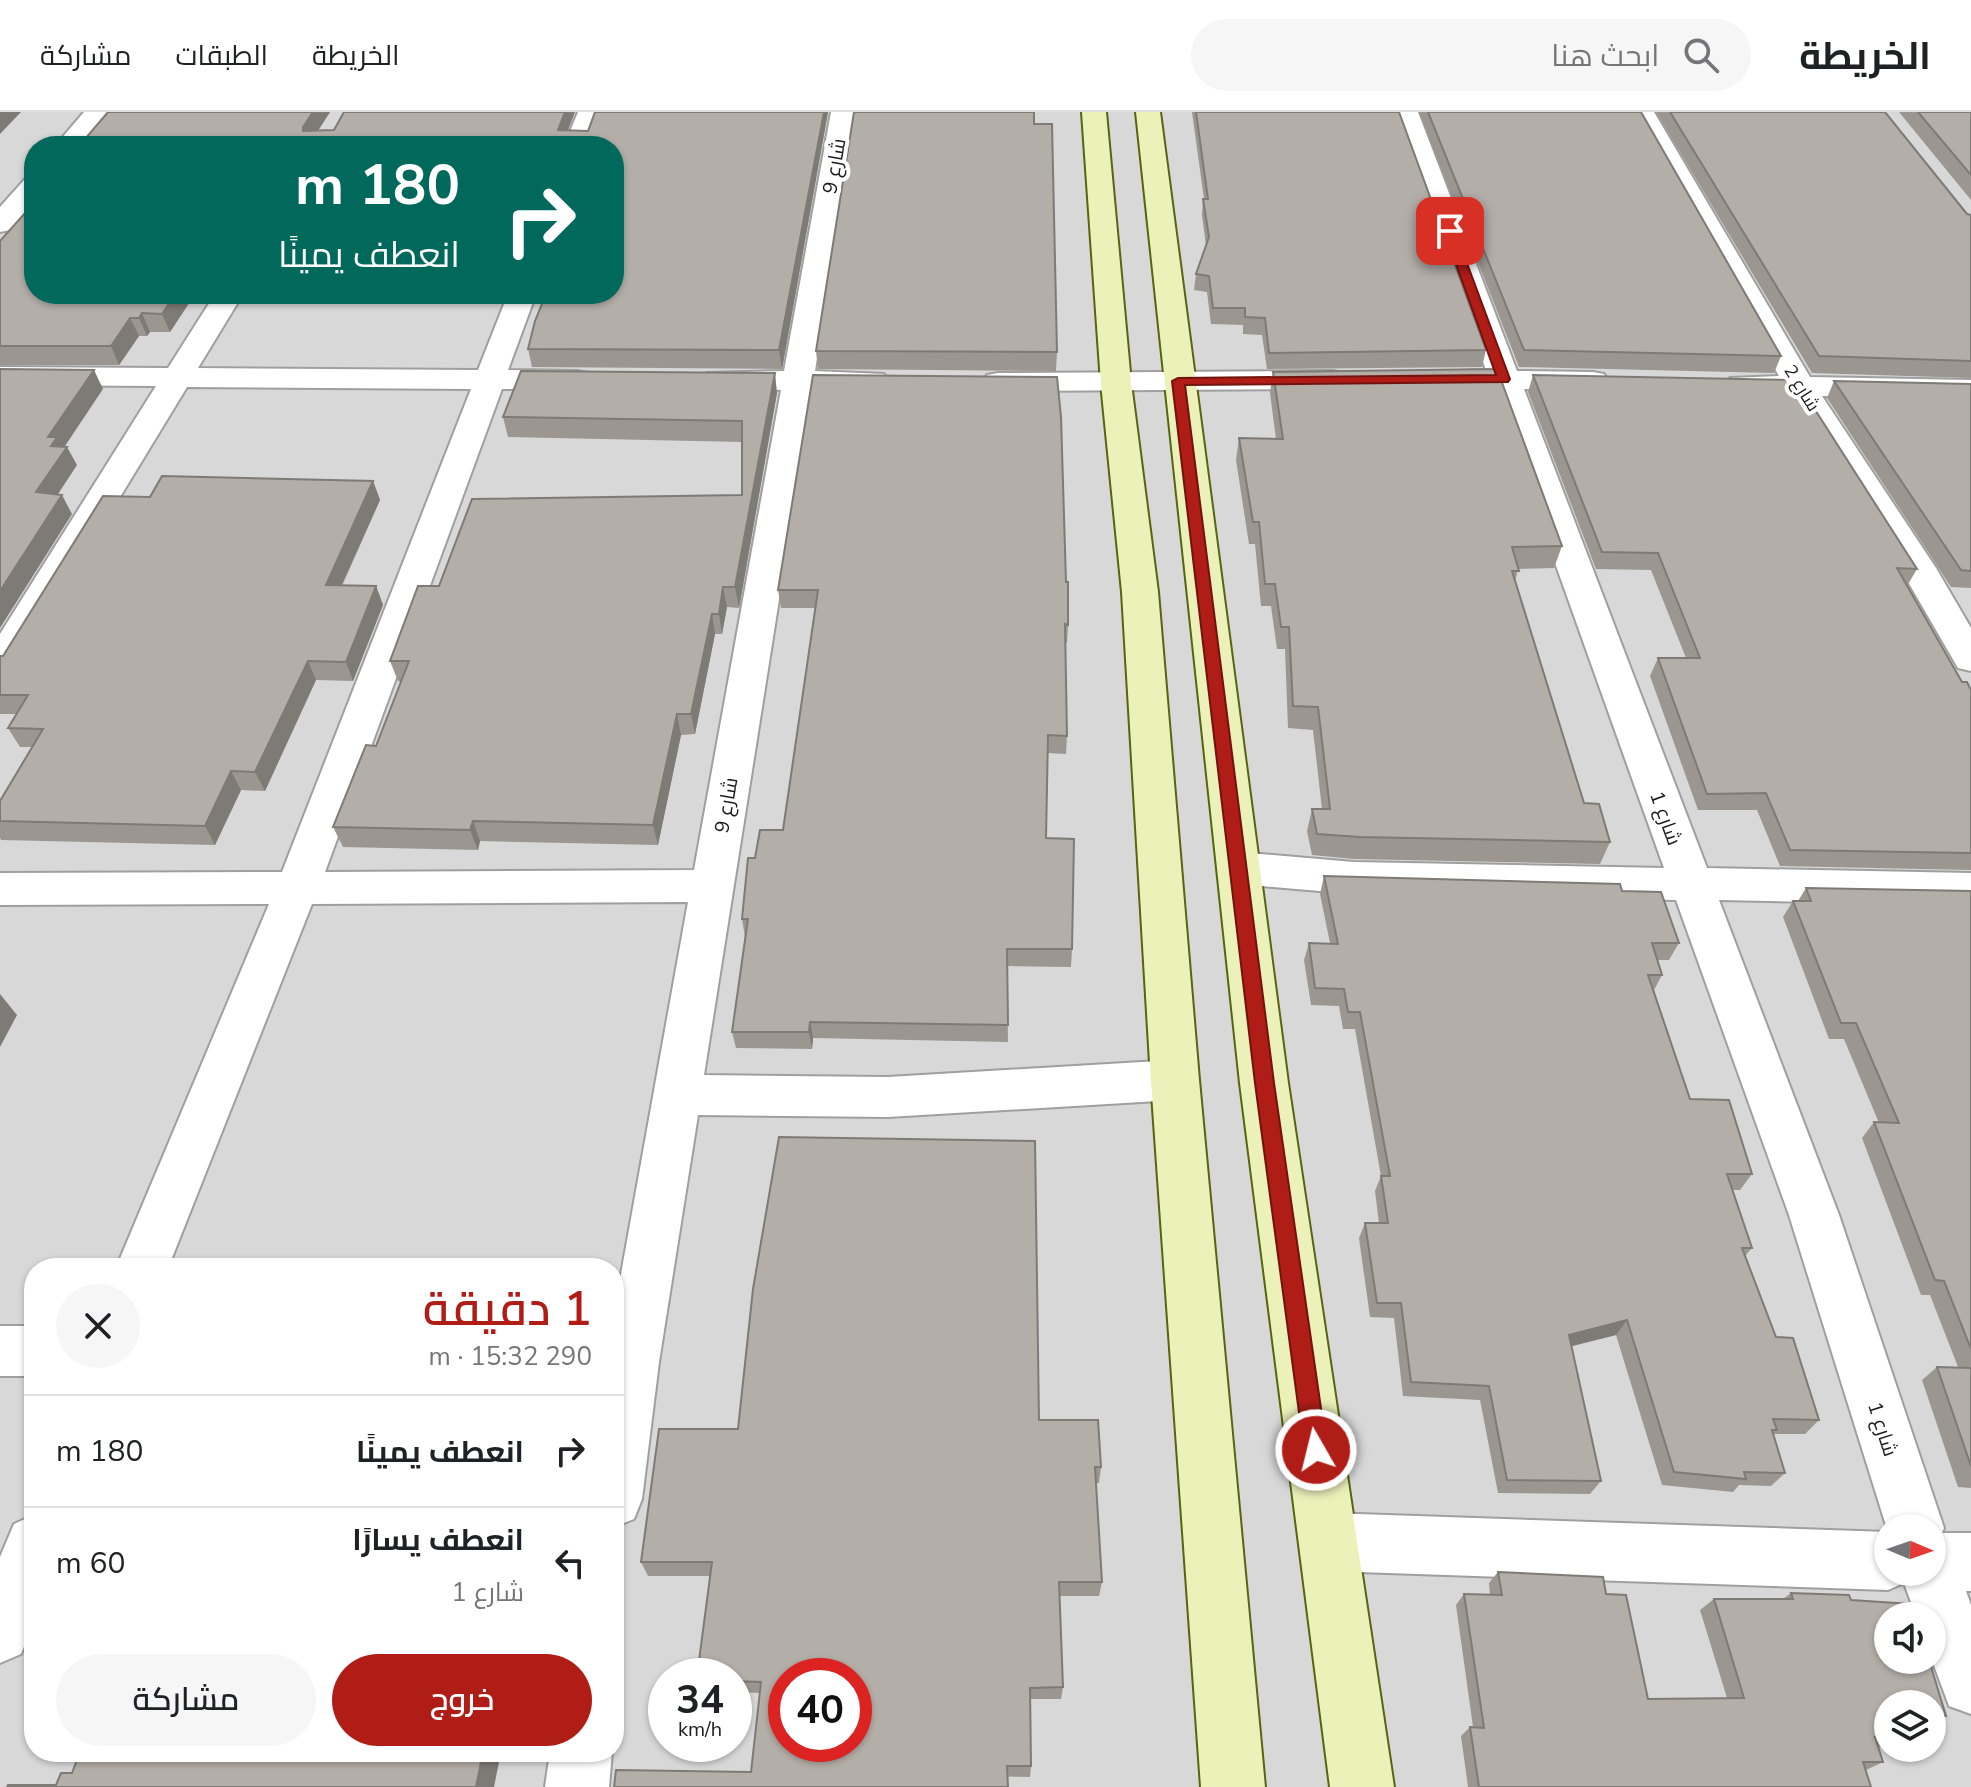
<!DOCTYPE html>
<html lang="ar">
<head>
<meta charset="utf-8">
<style>
	body { margin:0; font-family:"Nunito Sans",Cairo,sans-serif; background:#f6f6f6; color:#202124; direction:rtl; height:100vh; display:flex; flex-direction:column; font-size:30px; white-space:nowrap }
	* { box-sizing:border-box; margin:0 }
	p { font-size:26px; color:#757577 }
	.icon { flex:none; width:44px; height:44px; fill:none; stroke:currentColor; stroke-width:2; stroke-linecap:round; stroke-linejoin:round }
	.map { position:relative; flex:1; overflow:hidden; direction:ltr }
	.panel { position:absolute; left:24px; top:1146px; width:600px; height:504px; display:flex; flex-direction:column; background:#fff; border-radius:32px; box-shadow:0 2px 6px #0004; direction:rtl }
	.panel>* { flex:none }
	.banner { position:absolute; left:24px; top:24px; width:600px; height:168px; border-radius:32px; box-shadow:0 2px 6px #0004; direction:rtl; background:#00695c; color:#fff; overflow:hidden }
	.needle { width:52px; rotate:92deg }
	.controls { position:absolute; left:1874px; top:1402px; display:grid; gap:16px }
	.controls a { display:grid; place-items:center; width:72px; height:72px; border-radius:50%; background:#fff; box-shadow:0 2px 6px #0004; font-size:40px }
	.speed { position:absolute; left:648px; top:1546px; display:flex; gap:16px; font-size:40px; font-weight:700; text-align:center }
	.speed>* { display:grid; place-content:center; width:104px; height:104px; border-radius:50%; background:#fff; box-shadow:0 2px 6px #0004; line-height:1 }
	.speed small { font-size:20px; font-weight:400 }
	.speed .limit { border:12px solid #d22; background:#fff; color:#111 }
	.pin { position:absolute; display:grid; place-items:center; width:68px; height:68px; color:#fff; margin:-34px; border-radius:16px; box-shadow:0 4px 12px #0006 }
	.me { position:absolute; width:88px; margin:-44px; rotate:352deg; stroke-linejoin:round; filter:drop-shadow(0 0 6px #0008) }
	.turn { display:flex; align-items:center; gap:28px; height:168px; padding:0 32px; font-size:36px }
	.turn .icon { width:104px; height:104px; stroke-width:2.5 }
	.turn b { display:block; font-size:56px; line-height:68px }
	.round { display:grid; place-items:center; flex:none; width:84px; height:84px; border-radius:42px; background:#f6f6f6 }
	.head { display:flex; align-items:center; justify-content:space-between; height:136px; padding:0 32px }
	h1 { font-size:48px; font-weight:600; line-height:60px; color:#b01d16 }
	.button { display:flex; gap:16px; margin-top:auto; padding:16px 32px }
	.button a { flex:1; height:92px; border-radius:48px; background:#b01d16; color:#fff; font-size:32px; font-weight:600; line-height:92px; text-align:center }
	.button a+a { background:#f6f6f6; color:#202124 }
	ul { padding:0; list-style:none }
	li { display:flex; align-items:center; gap:24px; height:112px; padding:0 32px; border-top:2px solid #e0e0e0 }
	li div { flex:1 }
	li b { display:block; font-size:30px }
	li em { font-style:normal }
	header { display:flex; align-items:center; gap:48px; box-sizing:border-box; height:112px; padding:0 40px; background:#fff; border-bottom:2px solid #e0e0e0 }
	header strong { font-size:38px }
	nav { display:flex; gap:44px; margin-inline-start:auto; font-size:28px }
	.search { width:560px; height:72px; background:#f6f6f6; display:flex; align-items:center; gap:20px; box-sizing:border-box; padding:0 28px; border-radius:44px; color:#757577; font-size:30px }
	.map>svg:first-child { display:block }
	.residential { fill:#d9d8d8; fill-rule:evenodd }
	.lines { fill:none; stroke-linecap:round; stroke-linejoin:round }
	.street-casing { stroke:#9f9f9f; stroke-width:4 }
	.secondary-casing { stroke:#576411; stroke-width:4 }
	.street { fill:#fff; fill-rule:evenodd }
	.secondary { fill:#ecf1ba; fill-rule:evenodd }
	.wall { fill:#9b9690 }
	.shaded-wall { fill:#7e7a76 }
	.building { fill:#b4aea8; stroke:#7e7a76; stroke-width:2; fill-rule:evenodd }
	.route { fill:#b01d16; stroke:#72130e; stroke-width:2 }
	.labels { text-anchor:middle; stroke-width:8; stroke-linejoin:round; paint-order:stroke }
	.far-street-label { font-size:18px; fill:#1b1b1b; stroke:#fff }
	.street-label { font-size:20px; fill:#1b1b1b; stroke:#fff }
</style>
</head>
<body>
<header>
<strong>الخريطة</strong>
<div class="search"><svg class="icon" aria-label="search" viewBox="0 0 24 24"><circle cx="10" cy="10" r="6"/><path d="M15 15l6 6"/></svg>ابحث هنا</div>
<nav><a>الخريطة</a><a>الطبقات</a><a>مشاركة</a></nav>
</header>
<div class="map">
<svg width="1971" height="1675" viewBox="0 0 1971 1675">
	<rect width="100%" height="100%" fill="#ece9e2"/>
	<path class="residential" d="M0,0H1971V1675H0ZM34,34H614V182H34ZM34,1156H614V1640H34ZM1888,1416H1932V1460H1888ZM1888,1504H1932V1548H1888ZM666,1564H734V1632H666ZM786,1564H854V1632H786ZM1888,1592H1932V1636H1888Z"/>
	<g class="lines">
		<g class="street-casing">
			<path id="street" d="M84,0H109L82,34H55Z
				M578,0H602L590,34H564Z
				M831,0H855L815,259L884,262L888,269L884,276L812,278L704,963L888,965L1175,948L1192,954L1199,968L1192,982L1175,988L888,1005L698,1003L659,1250L642,1387L634,1407L614,1415V1201L688,790L312,792L168,1156H116L269,792L0,793V761L282,760L471,277L187,275L13,561L0,564V522L156,274L0,273V255L168,256L215,182H243L198,256L478,258L508,182H536L508,258L577,259L588,261L592,268L588,275L577,277H502L325,760L694,758L781,278L707,275L703,268L707,261L784,259Z
				M1394,0H1418L1517,259L1593,260L1604,262L1608,269L1604,276L1593,278L1524,277L1707,756L1971,761V793L1719,788L1839,1103L1944,1416L1942,1421H1971V1479H1966L1971,1493V1602L1949,1594L1932,1548V1504H1916L1904,1471L1888,1478L1329,1459L1309,1450L1300,1430L1309,1410L1329,1401L1888,1420L1789,1103L1676,788L1354,782L1238,772L1223,767L1217,756L1223,745L1238,740L1354,750L1664,756L1493,277L1431,274L1427,267L1431,260L1486,258ZM1888,1416H1932V1460H1888Z
				M1630,0H1654L1810,265L1971,268V286L1822,284L1936,456L1971,516V559L1958,556L1900,456L1790,283L1730,280L1726,273L1730,266L1779,264Z
				M34,65V89L10,118L0,120V95L25,67Z
				M1333,259L1344,261L1348,268L1344,275L1333,277L998,279L987,277L983,270L987,263L998,261Z
				M0,1214H34V1264H0Z
				M34,1403V1510L21,1542L0,1551V1445L14,1412Z
				M550,1640H612L609,1675H545Z"/>
		</g>
		<g class="secondary-casing">
			<path id="secondary" d="M1082,0H1106L1131,271L1158,480L1199,968L1265,1675H1201L1151,968L1122,480L1101,271Z
				M1136,0H1160L1288,971L1394,1675H1330L1240,971Z"/>
		</g>
		<use href="#street" class="street"/>
		<use href="#secondary" class="secondary"/>
	</g>
	<path class="wall" d="M330,0L318,19H588L828,0L782,257L532,255L528,237L614,34H79Z
		M1192,0H1399L1486,238L1482,255L1267,257L1262,223L1243,222V213L1211,212L1207,180L1194,178L1196,162L1206,134L1202,103L1203,87H1204Z
		M1419,0H1641L1781,244L1774,261L1519,255Z
		M1656,0H1885L1967,102L1971,103V266L1812,261Z
		M1899,0H1971V88Z
		M1034,12L1057,240L1056,259L818,257L816,239Z
		M0,129L195,182L170,220H150L147,224H139L119,253H0Z
		M1273,260L1562,434L1554,456L1518,457L1515,470L1584,691L1610,730L1600,752L1354,747L1312,743L1307,719L1312,697H1322L1313,618L1288,616L1285,537H1277L1271,494H1261L1255,432H1249L1236,348L1239,326L1276,327L1270,281Z
		M813,263L1068,513L1067,531H1065L1067,624L1066,642L1048,641L1046,726L1072,837L1071,855L1007,854L1008,930L813,926L812,937L736,936L732,920L745,825L742,807L755,746L783,718L815,496H781L778,478Z
		M1533,263L1917,457L1907,474L1962,570L1971,578V758L1780,754L1757,698H1698L1650,564L1658,546H1686L1651,458L1596,457L1528,280Z
		M1834,269L1971,272V476L1951,475L1827,286Z
		M777,281L739,496L727,495L722,522H715L695,622L681,623L658,733L480,729L478,738L343,735L333,715L376,634L401,570L398,569L390,549L439,474L742,383V330L508,325L503,305Z
		M373,369L380,388L342,474H376L383,493L353,569L316,568L265,679L241,678L215,733L1,728L0,726V689L32,635H20L8,616L17,602H0V544H3L150,385Z
		M1324,764L1622,779L1679,831L1669,848H1658L1662,863L1654,878L1690,987L1752,1062L1740,1078H1732L1752,1136L1745,1144L1776,1225L1819,1308L1805,1322H1773L1785,1361L1771,1374L1739,1373L1733,1380L1662,1373L1616,1223L1572,1234L1601,1369L1590,1382L1498,1381L1480,1288L1403,1284L1394,1206L1370,1205L1359,1126L1365,1111H1379L1375,1079L1381,1064L1355,917H1343L1339,894L1311,893L1304,848L1309,831H1330L1320,782Z
		M1806,776L1971,779V1376L1958,1375L1922,1268L1937,1255H1958L1930,1183H1921L1862,1026L1874,1010L1879,1011L1844,927H1829L1783,805L1793,789H1798Z
		M1039,1308L1101,1355L1099,1371H1096L1102,1470L1099,1484H1059L1063,1575L1061,1587H1030L1031,1654L1030,1665L751,1660L760,1581L734,1580V1564L710,1464H648L641,1450L738,1317Z
		M1498,1460L1606,1482L1648,1587L1727,1586L1700,1498L1714,1487H1783L1791,1481L1851,1488L1946,1604L1932,1611V1592H1888V1635H1878L1883,1650L1866,1658L1871,1675H1468L1461,1624L1470,1615H1473L1456,1493L1464,1482L1490,1483L1489,1471Z"/>
	<path class="shaded-wall" d="M0,0H21L0,22Z
		M313,0H330L309,32L303,15Z
		M565,0H575L562,34L558,18Z
		M824,0H828L782,257L779,238Z
		M175,182H195L170,220L162,202Z
		M142,201L150,220L147,224L139,206Z
		M130,206L139,224L119,253L111,234Z
		M94,258L103,277L63,337L67,335L77,353L47,399L36,380L51,334L48,325Z
		M775,261L777,281L739,496L735,475Z
		M373,369L380,388L333,492L326,473Z
		M62,383L72,402L0,516V479Z
		M376,474L383,493L353,569L346,550Z
		M723,475L727,495L722,522L719,502Z
		M712,502L715,522L695,622L691,602Z
		M308,549L316,568L265,679L255,660Z
		M677,602L681,623L658,733L653,713Z
		M231,659L241,678L215,733L205,714Z
		M473,709L480,729L478,738L470,718Z
		M0,882L17,903L0,935Z
		M810,910L813,926L812,937L809,920Z
		M1627,1208L1616,1223L1560,1237L1569,1223Z
		M483,1640H501L494,1675H476Z"/>
	<path class="building" d="M108,0H313L303,15V19L334,18L344,0H565L558,18L588,19L595,0H824L779,238L528,237L535,209L546,182H614V34H79Z
		M854,0H1034V12H1052L1057,240L816,239Z
		M1196,0H1399L1486,238L1269,241L1265,206L1245,205V196H1213L1209,164L1196,162L1209,125L1203,87H1208Z
		M1428,0H1641L1781,244L1524,238Z
		M1670,0H1885L1967,102L1971,103V249L1819,244Z
		M1918,0H1971V63Z
		M34,91V182H175L162,202L142,201L139,206H130L111,234H0V129Z
		M0,257L94,258L48,325H57L51,334L67,335L36,380L62,383L0,479Z
		M1497,257L1562,434L1512,435L1519,459H1512L1584,691L1599,692L1610,730L1360,725L1317,722L1312,697H1330L1318,595L1293,594L1289,515H1281L1275,472H1265L1259,410H1253L1239,326L1283,327L1273,260Z
		M521,259L775,261L735,475H723L719,502H712L691,602H677L653,713L473,709L470,718L333,715L366,633L376,634L409,549H390L418,474H439L472,387L742,383V309L503,305Z
		M813,263L1057,265L1061,305L1066,470H1068V513L1065,512L1067,624L1048,623L1046,726L1074,727L1072,837H1007L1008,913L810,910L809,920H732L748,807H742L748,746H755L760,718H783L818,478H778Z
		M1533,263L1796,268L1917,457L1897,456L1962,570H1967L1971,578V741L1790,738L1766,681L1707,682L1658,546H1700L1658,441L1602,440Z
		M1834,269L1971,272V459L1961,458Z
		M162,364L373,369L326,473L376,474L346,550L308,549L255,660L231,659L205,714L0,709V689L43,617L8,616L28,583H0V544H3L103,384L150,385Z
		M1324,764L1620,772L1622,779L1661,780L1679,831H1652L1662,863H1648L1690,987L1729,988L1752,1062H1727L1752,1136H1742L1776,1225L1793,1226L1819,1308L1773,1307L1777,1318H1772L1785,1361L1744,1360L1746,1367L1674,1360L1627,1208L1569,1223L1601,1369L1507,1368L1489,1274L1411,1270L1401,1191H1377L1365,1111H1388L1381,1064H1390L1360,900H1348L1344,877L1315,876L1309,831L1338,832Z
		M1806,776L1971,779V1237L1944,1169L1935,1168L1874,1010L1899,1011L1856,911H1841L1793,789H1811Z
		M779,1025L1035,1029L1039,1308H1098L1101,1355H1095L1102,1470H1059L1063,1575L1030,1576L1031,1654H1007L1008,1675H614L616,1658L751,1660L761,1570L734,1569V1564H697L712,1450H641L659,1317H738L753,1177ZM786,1564H854V1632H786Z
		M1937,1255L1971,1256V1354Z
		M1498,1460L1603,1465L1606,1482L1626,1483L1648,1587L1744,1586L1714,1487H1793L1791,1481L1849,1483L1851,1488L1911,1492L1915,1504H1888V1548H1929L1946,1604L1932,1603V1592H1888V1626L1875,1625L1883,1650H1863L1871,1675H1479L1470,1615L1484,1616L1464,1482L1502,1483Z
		M80,1640H483L476,1675H7L8,1673H56L61,1661H72Z"/>
	<path class="route" d="M1450,115L1455,119L1510,267L1508,270L1185,273L1274,971L1327,1338L1324,1346L1316,1350L1308,1346L1304,1338L1255,971L1172,269L1178,266L1496,263L1444,119Z"/>
	<g class="labels">
		<g class="far-street-label">
			<text transform="translate(1802 276) rotate(58)" y="6">شارع 2</text>
		</g>
		<g class="street-label">
			<text transform="translate(834 54) rotate(-80)" y="7">شارع 9</text>
			<text transform="translate(726 693) rotate(-80)" y="7">شارع 9</text>
			<text transform="translate(1666 706) rotate(70)" y="7">شارع 1</text>
			<text transform="translate(1883 1317) rotate(72)" y="7">شارع 1</text>
		</g>
	</g>
</svg>
<div class="controls">
<a><svg class="needle" viewBox="-14 -14 28 28"><path d="M0-13l5 13h-10z" fill="#e53935"/><path d="M0 13l5-13h-10z" fill="#757577"/></svg></a>
<a><svg class="icon" aria-label="sound" viewBox="0 0 24 24"><path d="M4 9h4l5-4v14l-5-4H4zM17 9q2 3 0 6"/></svg></a>
<a><svg class="icon" aria-label="layers" viewBox="0 0 24 24"><path d="M12 4l9 5-9 5-9-5zM3 14l9 5 9-5"/></svg></a>
</div>
<div class="speed"><div>34<small>km/h</small></div><div class="limit">40</div></div>
<div class="pin" style="left:1450px;top:119px;background:#d93025"><svg class="icon" aria-label="arrive" viewBox="0 0 24 24"><path d="M6 21V4h12l-3 4 3 4H6"/></svg></div>
<svg class="me" style="left:1316px;top:1338px" viewBox="-20 -20 40 40"><circle r="17" fill="#b01d16" stroke="#fff" stroke-width="3"/><path d="M0-11L8 9 0 5-8 9z" fill="#fff"/></svg>
<div class="banner">
<div class="turn"><svg class="icon" aria-label="right" viewBox="0 0 24 24"><path d="M7 20v-9h11M14 6l5 5-5 5"/></svg><div><b>180 m</b>انعطف يمينًا</div></div>
</div>
<section class="panel">
<div class="head"><div><h1>1 دقيقة</h1><p>290 m · 15:32</p></div><a class="round"><svg class="icon" aria-label="close" viewBox="0 0 24 24"><path d="M6 6l12 12M18 6L6 18"/></svg></a></div>
<ul>
<li><svg class="icon" aria-label="right" viewBox="0 0 24 24"><path d="M7 20v-9h11M14 6l5 5-5 5"/></svg><div><b>انعطف يمينًا</b></div><em>180 m</em></li>
<li><svg class="icon" aria-label="left" viewBox="0 0 24 24"><path d="M17 20v-9H6M10 6l-5 5 5 5"/></svg><div><b>انعطف يسارًا</b><p>شارع 1</p></div><em>60 m</em></li>
</ul>
<div class="button"><a>خروج</a><a>مشاركة</a></div>
</section>
</div>
</body>
</html>
